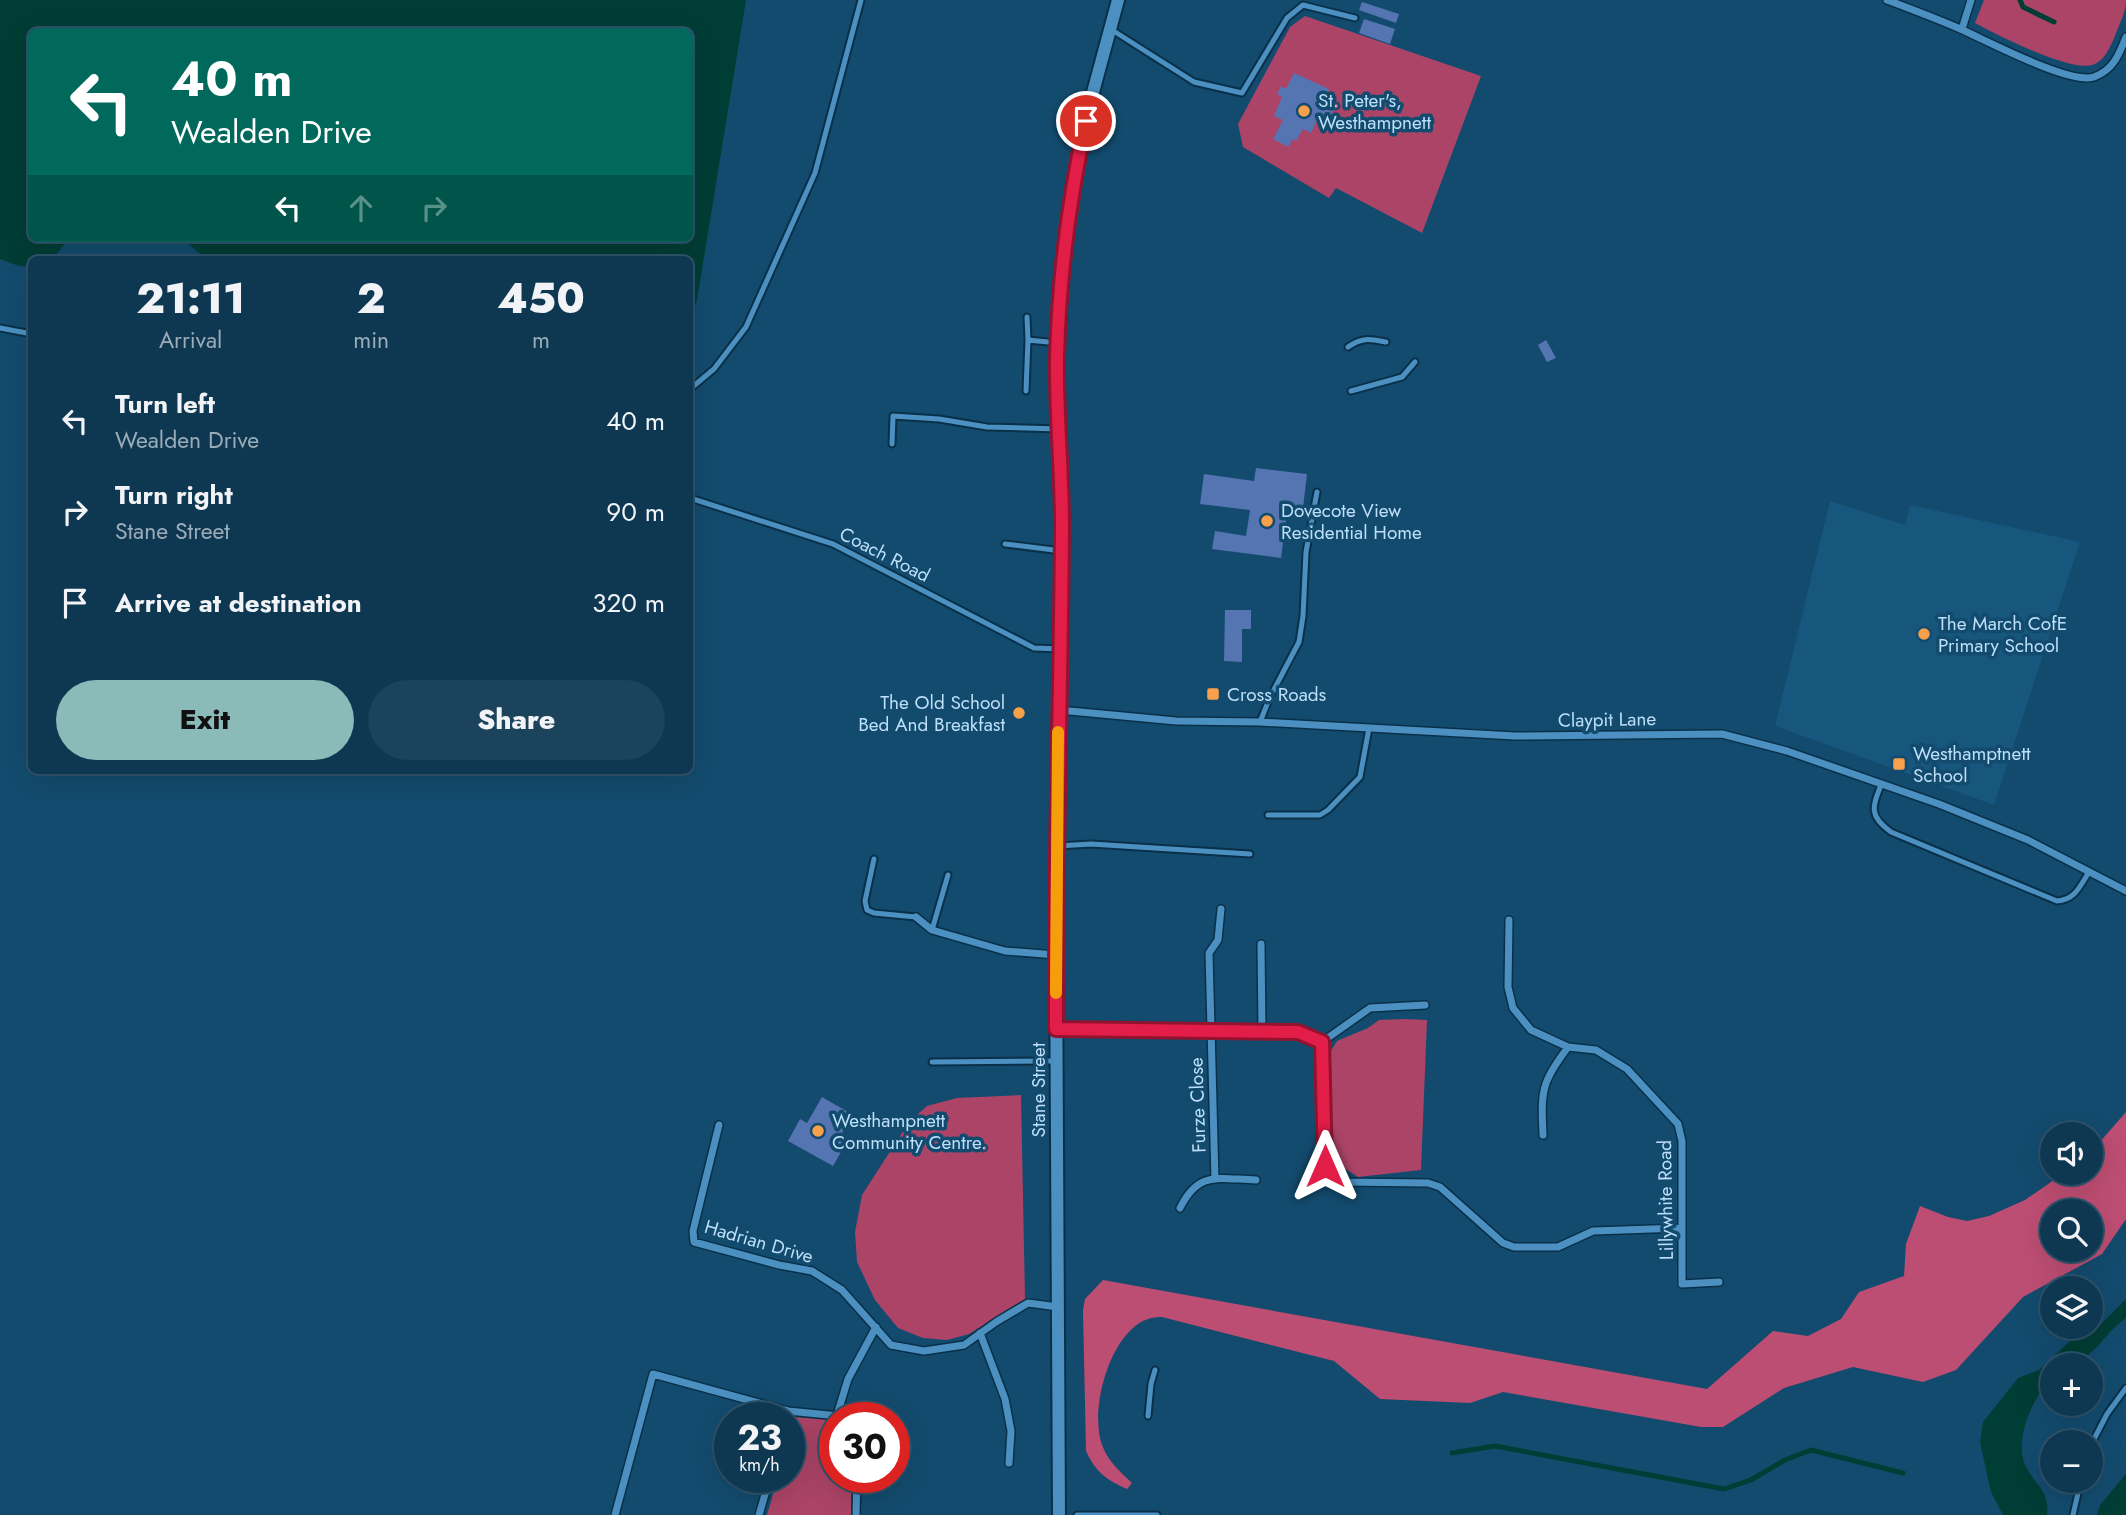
<!DOCTYPE html>
<html lang="en">
<head>
<meta charset="utf-8">
<style>
	body { margin:0; font-family:Jost,sans-serif; background:#1c435c; color:#f1f3f6; height:100vh; display:flex; flex-direction:column; font-size:26px; white-space:nowrap }
	* { box-sizing:border-box; margin:0 }
	p { font-size:23px; color:#9bacb8 }
	.icon { flex:none; width:38px; height:38px; fill:none; stroke:currentColor; stroke-width:2; stroke-linecap:round; stroke-linejoin:round }
	.map { position:relative; flex:1; overflow:hidden }
	.sheet { position:absolute; left:28px; top:256px; width:665px; height:518px; display:flex; flex-direction:column; background:#0e3852; border-radius:10px; box-shadow:0 7px 28px #0002,0 0 0 2px #2e5269 }
	.sheet>* { flex:none }
	.top-card { position:absolute; left:28px; top:28px; width:665px; height:214px; border-radius:10px; box-shadow:0 7px 28px #0002,0 0 0 2px #2e5269; background:#00695c; color:#fff; overflow:hidden }
	.tools { position:absolute; left:2040px; top:1122px; display:grid; gap:14px }
	.tools a { display:grid; place-items:center; width:63px; height:63px; border-radius:50%; background:#0e3852; box-shadow:0 7px 28px #0002,0 0 0 2px #2e5269; font-size:35px }
	.speed { position:absolute; left:714px; top:1402px; display:flex; gap:14px; font-size:35px; font-weight:700; text-align:center }
	.speed>* { display:grid; place-content:center; width:91px; height:91px; border-radius:50%; background:#0e3852; box-shadow:0 7px 28px #0002,0 0 0 2px #2e5269; line-height:1 }
	.speed small { font-size:18px; font-weight:400 }
	.speed .limit { border:10px solid #d22; background:#fff; color:#111 }
	.pin { position:absolute; display:grid; place-items:center; width:60px; height:60px; color:#fff; margin:-30px; border:4px solid #fff; border-radius:50%; box-shadow:0 2px 7px #0007 }
	.me { position:absolute; width:77px; margin:-38px; rotate:0deg; stroke-linejoin:round; filter:drop-shadow(0 0 5px #0008) }
	.turn { display:flex; align-items:center; gap:24px; height:147px; padding:0 28px; font-size:32px }
	.turn .icon { width:91px; height:91px; stroke-width:2.5 }
	.turn b { display:block; font-size:49px; line-height:60px }
	.lanes { display:flex; align-items:center; height:66px; padding:0 28px; background:#0003; justify-content:center; gap:35px; direction:ltr }
	.lanes .off { opacity:.35 }
	.eta { display:flex; justify-content:space-evenly; align-items:center; height:119px; text-align:center }
	.eta b { font-size:42px; font-weight:800; line-height:49px }
	.button { display:flex; gap:14px; margin-top:auto; padding:14px 28px }
	.button a { flex:1; height:80px; border-radius:42px; background:#8bbbb9; color:#111; font-size:28px; font-weight:800; line-height:80px; text-align:center }
	.button a+a { background:#1c435c; color:#f1f3f6 }
	ul { padding:0; list-style:none }
	li { display:flex; align-items:center; gap:21px; height:91px; padding:0 28px }
	li div { flex:1 }
	li b { display:block; font-size:26px }
	li em { font-style:normal }
	.map>svg:first-child { display:block }
	.built { fill:#17567d }
	.green { fill:#ab4467 }
	.forest { fill:#bd4e73; fill-rule:evenodd }
	.water { fill:#003d35 }
	.lines { fill:none; stroke-linecap:round; stroke-linejoin:round }
	.stream { stroke:#003d35; stroke-width:5 }
	.building { fill:#5475b1 }
	.service-casing { stroke:#093048; stroke-width:9 }
	.minor-casing { stroke:#093048; stroke-width:10 }
	.tertiary-casing { stroke:#093048; stroke-width:16 }
	.service { stroke:#4b90c1; stroke-width:5 }
	.minor { stroke:#4b90c1; stroke-width:7 }
	.tertiary { stroke:#4b90c1; stroke-width:12 }
	.route-casing { stroke:#92132f; stroke-width:18 }
	.route { stroke:#e11d48; stroke-width:12 }
	.slow { stroke:#f59e0b; stroke-width:12 }
	.poi-dot { fill:#f8a04b; stroke:#134b6e; stroke-width:2.5 }
	.labels { text-anchor:middle; stroke-width:7; stroke-linejoin:round; paint-order:stroke }
	.poi-label { font-size:19px; fill:#bddff9; stroke:#134b6e; text-anchor:start }
	.street-label { font-size:19px; fill:#bddff9; stroke:#134b6e }
</style>
</head>
<body>
<div class="map">
<svg width="2126" height="1515" viewBox="0 0 2126 1515">
	<rect width="100%" height="100%" fill="#134b6e"/>
	<path class="built" d="M1830,501L1905,525L1910,505L2080,542L1994,805L1775,726Z"/>
	<path class="green" d="M1984,0H2126C2126,13 2119,24 2115,36C2110,47 2105,61 2092,65C2070,72 1997,35 1975,23Z
		M1305,16L1481,76L1422,233L1336,188L1329,198L1243,147L1238,124L1290,27Z
		M1404,1019L1427,1020L1421,1170L1358,1177L1336,1163L1330,1150L1329,1054L1337,1041L1368,1028L1379,1020Z
		M1021,1095L1025,1299L969,1334L947,1340L923,1338L898,1328L875,1300L857,1262L855,1232L862,1195L909,1122L927,1106L957,1098Z
		M795,1417L835,1420V1477H852L851,1515H767L778,1477H789V1436Z"/>
	<path class="forest" d="M2126,1112V1219L2102,1254L2023,1297L1956,1370L1923,1382L1853,1367L1784,1388L1723,1427H1701L1503,1392L1470,1403L1380,1399L1334,1361L1162,1317C1114,1314 1088,1407 1102,1445C1108,1461 1120,1472 1132,1483L1127,1489C1106,1480 1095,1471 1086,1451L1083,1310L1085,1299L1103,1280L1707,1389L1773,1331L1808,1336L1841,1319L1859,1292L1904,1276L1906,1244L1920,1206L1948,1217L1967,1221L1989,1216L2025,1200L2064,1173L2091,1172V1152ZM2091,1211V1250H2053V1211Z"/>
	<path class="water" d="M0,0H746L697,300L691,319L690,321V259H206L190,245L177,238H690V32H32V238H69L53,259H32L31,267L19,266L0,259Z
		M2126,1299V1318C2097,1338 2096,1365 2053,1365V1376C2035,1394 2015,1435 2024,1462C2032,1484 2050,1488 2047,1515H2003L1991,1492L1980,1442L1983,1422L2018,1378L2039,1370L2072,1339L2097,1328Z
		M2126,1474V1515H2097L2100,1505Z"/>
	<g class="lines">
		<path class="stream" d="M2020,0L2023,7L2054,22
			M1452,1453L1495,1446L1724,1489L1751,1480L1785,1460L1811,1450L1903,1473"/>
	</g>
	<path class="building" d="M1362,2L1399,14L1396,23L1359,10Z
		M1364,19L1395,29L1390,44L1359,33Z
		M1294,73L1329,89L1324,101L1335,106L1328,120L1319,116L1311,133L1303,129L1296,141L1293,139L1288,147L1273,139L1283,120L1274,116L1282,97L1277,94L1281,86L1286,89Z
		M1546,340L1556,358L1547,362L1538,345Z
		M1256,468L1307,474L1303,508L1288,506L1281,558L1212,549L1215,531L1246,536L1250,510L1200,504L1204,474L1254,481Z
		M1225,610H1251V629H1242V662L1224,661Z
		M822,1097L853,1115L839,1138L846,1143L833,1166L788,1141L800,1119L807,1123Z"/>
	<g class="lines">
		<g class="service-casing">
			<path id="service" d="M1112,30L1194,82L1242,93L1287,18L1303,5L1355,18
				M1027,317L1028,340
				M0,328L32,334
				M1348,347C1362,337 1370,339 1386,342
				M690,389L714,369L746,327L815,173L861,0
				M1026,391L1028,340L1058,343
				M1351,391L1402,377L1415,362
				M892,444L893,416L939,419L987,427L1060,429
				M690,498L833,544L1034,648L1061,649
				M1005,544L1062,551
				M1260,722L1270,697L1299,642L1303,616L1306,552L1317,492
				M1881,785C1872,808 1869,816 1891,832L2057,901C2075,900 2080,886 2089,872
				M1268,815H1320L1328,810L1360,777L1369,728
				M1057,846L1091,844L1250,854
				M874,859L865,901L867,910L874,913L916,917
				M932,930L948,875
				M932,1062L1057,1061
				M1148,1416L1151,1384L1155,1370
				M2091,1445L2107,1414L2126,1388
				M1077,1515H1157
				M2073,1515L2081,1480"/>
		</g>
		<g class="minor-casing">
			<path id="minor" d="M1887,0C1911,9 1935,18 1958,28C1984,39 2069,85 2094,77C2113,70 2119,55 2126,37
				M1962,29L1971,0
				M1059,710L1176,721L1260,722L1515,736L1722,734L1787,751L1939,804L2028,840L2126,891
				M916,917L932,930L1005,951L1056,955
				M1509,920L1508,987L1513,1008L1531,1030L1568,1047L1596,1050L1627,1069L1678,1124L1682,1141V1284L1719,1282
				M1261,944L1262,1031
				M1056,1029L1298,1032L1322,1042
				M1322,1042L1325,1166L1342,1182L1428,1183L1440,1187L1503,1243L1514,1247H1558L1593,1231L1681,1228
				M1322,1042L1370,1008L1425,1005
				M719,1125L693,1231L694,1242L779,1265L812,1271L842,1290L891,1345L924,1351L964,1345L996,1322L1028,1303L1058,1307
				M1543,1135C1541,1090 1541,1084 1568,1047
				M1215,1179L1209,953L1218,940L1221,909
				M1180,1208C1199,1170 1218,1179 1256,1180
				M980,1333L1005,1399L1011,1431L1009,1463
				M837,1415L848,1379L876,1327
				M615,1515L653,1374L788,1411L859,1418
				M759,1515L770,1477
				M856,1515L857,1477"/>
		</g>
		<g class="tertiary-casing">
			<path id="tertiary" d="M1059,1515L1056,955L1062,524L1057,359L1063,259L1069,210L1092,96L1118,0"/>
		</g>
		<use href="#service" class="service"/>
		<use href="#minor" class="minor"/>
		<use href="#tertiary" class="tertiary"/>
	</g>
	<g class="lines">
		<g class="route-casing">
			<path id="route" d="M1086,121C1069,199 1059,277 1057,357C1056,413 1062,470 1062,526C1061,694 1055,861 1056,1029L1298,1032L1322,1042L1325,1166"/>
		</g>
		<use href="#route" class="route"/>
		<path class="slow" d="M1056,993L1058,732"/>
	</g>
	<g class="poi-dot">
		<circle cx="1304" cy="111" r="7"/>
		<circle cx="1267" cy="521" r="7"/>
		<circle cx="1924" cy="634" r="7"/>
		<rect x="1206" y="687" width="14" height="14" rx="3.5"/>
		<circle cx="1019" cy="713" r="7"/>
		<rect x="1892" y="757" width="14" height="14" rx="3.5"/>
		<circle cx="818" cy="1131" r="7"/>
	</g>
	<g class="labels">
		<g class="poi-label">
			<text x="1318" y="107">St. Peter's,<tspan x="1318" dy="22">Westhampnett</tspan></text>
			<text x="1281" y="517">Dovecote View<tspan x="1281" dy="22">Residential Home</tspan></text>
			<text x="1938" y="630">The March CofE<tspan x="1938" dy="22">Primary School</tspan></text>
			<text x="1227" y="701">Cross Roads</text>
			<text x="1005" y="709" text-anchor="end">The Old School<tspan x="1005" dy="22">Bed And Breakfast</tspan></text>
			<text x="1913" y="760">Westhamptnett<tspan x="1913" dy="22">School</tspan></text>
			<text x="832" y="1127">Westhampnett<tspan x="832" dy="22">Community Centre.</tspan></text>
		</g>
		<g class="street-label">
			<text transform="translate(885 554) rotate(27)" y="7">Coach Road</text>
			<text transform="translate(1607 719) rotate(-1)" y="7">Claypit Lane</text>
			<text transform="translate(1038 1090) rotate(-90)" y="7">Stane Street</text>
			<text transform="translate(1197 1105) rotate(-92)" y="7">Furze Close</text>
			<text transform="translate(1665 1200) rotate(-91)" y="7">Lillywhite Road</text>
			<text transform="translate(759 1241) rotate(16)" y="7">Hadrian Drive</text>
		</g>
	</g>
</svg>
<div class="tools">
<a><svg class="icon" aria-label="sound" viewBox="0 0 24 24"><path d="M4 9h4l5-4v14l-5-4H4zM17 9q2 3 0 6"/></svg></a>
<a><svg class="icon" aria-label="search" viewBox="0 0 24 24"><circle cx="10" cy="10" r="6"/><path d="M15 15l6 6"/></svg></a>
<a><svg class="icon" aria-label="layers" viewBox="0 0 24 24"><path d="M12 4l9 5-9 5-9-5zM3 14l9 5 9-5"/></svg></a>
<a>+</a>
<a>−</a>
</div>
<div class="speed"><div>23<small>km/h</small></div><div class="limit">30</div></div>
<div class="pin" style="left:1086px;top:121px;background:#d93025"><svg class="icon" aria-label="arrive" viewBox="0 0 24 24"><path d="M6 21V4h12l-3 4 3 4H6"/></svg></div>
<svg class="me" style="left:1325px;top:1166px" viewBox="-20 -20 40 40"><path d="M0-17L14 15 0 8-14 15z" fill="#e11d48" stroke="#fff" stroke-width="4"/></svg>
<div class="top-card">
<div class="turn"><svg class="icon" aria-label="left" viewBox="0 0 24 24"><path d="M17 20v-9H6M10 6l-5 5 5 5"/></svg><div><b>40 m</b>Wealden Drive</div></div>
<div class="lanes"><svg class="icon" aria-label="left" viewBox="0 0 24 24"><path d="M17 20v-9H6M10 6l-5 5 5 5"/></svg><svg class="icon off" aria-label="ahead" viewBox="0 0 24 24"><path d="M12 20V5M6 11l6-6 6 6"/></svg><svg class="icon off" aria-label="right" viewBox="0 0 24 24"><path d="M7 20v-9h11M14 6l5 5-5 5"/></svg></div>
</div>
<section class="sheet">
<div class="eta">
<div><b>21:11</b><p>Arrival</p></div>
<div><b>2</b><p>min</p></div>
<div><b>450</b><p>m</p></div>
</div>
<ul>
<li><svg class="icon" aria-label="left" viewBox="0 0 24 24"><path d="M17 20v-9H6M10 6l-5 5 5 5"/></svg><div><b>Turn left</b><p>Wealden Drive</p></div><em>40 m</em></li>
<li><svg class="icon" aria-label="right" viewBox="0 0 24 24"><path d="M7 20v-9h11M14 6l5 5-5 5"/></svg><div><b>Turn right</b><p>Stane Street</p></div><em>90 m</em></li>
<li><svg class="icon" aria-label="arrive" viewBox="0 0 24 24"><path d="M6 21V4h12l-3 4 3 4H6"/></svg><div><b>Arrive at destination</b></div><em>320 m</em></li>
</ul>
<div class="button"><a>Exit</a><a>Share</a></div>
</section>
</div>
</body>
</html>
